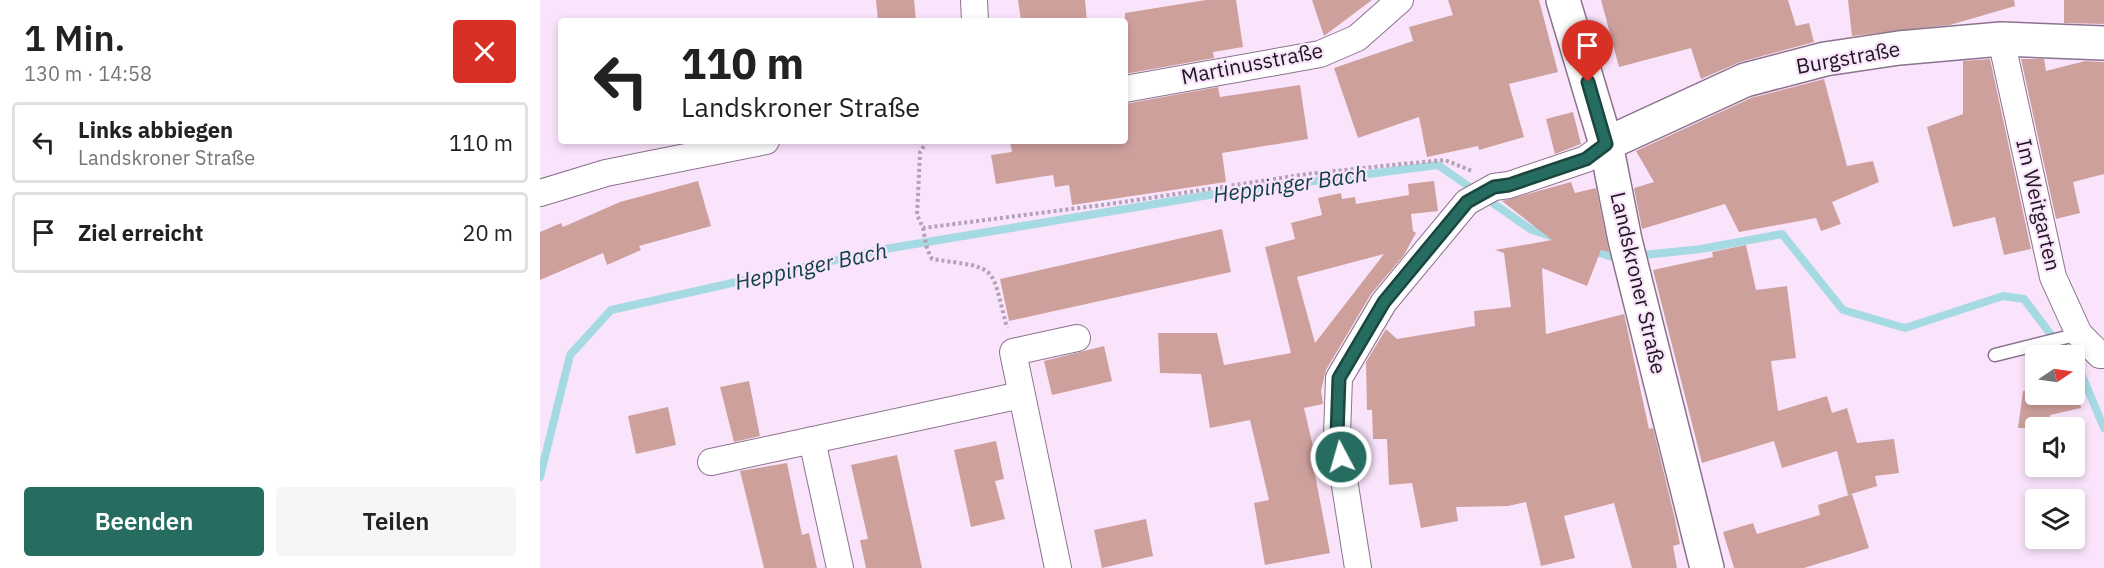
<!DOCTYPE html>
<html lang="de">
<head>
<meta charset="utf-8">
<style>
	body { margin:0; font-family:"IBM Plex Sans",sans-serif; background:#f6f6f6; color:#222; height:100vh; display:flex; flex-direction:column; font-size:22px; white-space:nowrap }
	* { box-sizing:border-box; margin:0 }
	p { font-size:20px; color:#767676 }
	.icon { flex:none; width:33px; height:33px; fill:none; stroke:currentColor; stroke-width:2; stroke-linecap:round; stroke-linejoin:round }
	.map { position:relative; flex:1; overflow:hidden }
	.drawer { display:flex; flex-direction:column; background:#fff; width:540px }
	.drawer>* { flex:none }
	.banner { position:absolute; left:18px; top:18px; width:570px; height:126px; border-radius:6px; box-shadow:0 3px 9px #0003; background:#fff; color:#222; overflow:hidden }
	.needle { width:39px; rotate:77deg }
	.tools { position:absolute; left:1485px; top:345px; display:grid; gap:12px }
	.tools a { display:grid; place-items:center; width:60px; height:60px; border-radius:6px; background:#fff; box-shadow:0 3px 9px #0003; font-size:30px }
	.pin { position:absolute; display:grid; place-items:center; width:51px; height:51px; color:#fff; margin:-62px -26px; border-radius:50% 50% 50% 0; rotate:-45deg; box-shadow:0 0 6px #0007 }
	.pin .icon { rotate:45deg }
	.me { position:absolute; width:66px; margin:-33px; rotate:354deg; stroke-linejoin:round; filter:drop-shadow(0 0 4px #0008) }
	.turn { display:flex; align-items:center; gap:21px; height:126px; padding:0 24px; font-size:27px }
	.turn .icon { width:78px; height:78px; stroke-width:2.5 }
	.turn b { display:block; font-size:42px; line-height:51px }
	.round { display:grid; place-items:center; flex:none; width:63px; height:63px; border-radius:6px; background:#f6f6f6 }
	.overview { display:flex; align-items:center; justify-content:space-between; height:102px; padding:0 24px }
	h1 { font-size:36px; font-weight:600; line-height:45px }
	.primary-button { display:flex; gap:12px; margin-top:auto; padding:12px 24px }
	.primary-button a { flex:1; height:69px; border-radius:6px; background:#266c60; color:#fff; font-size:24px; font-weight:600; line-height:69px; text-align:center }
	.primary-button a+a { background:#f6f6f6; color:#222 }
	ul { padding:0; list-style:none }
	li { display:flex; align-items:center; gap:18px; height:81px; margin:0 12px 9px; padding:0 12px; border:3px solid #e0e0e0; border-radius:6px }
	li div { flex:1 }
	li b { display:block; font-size:22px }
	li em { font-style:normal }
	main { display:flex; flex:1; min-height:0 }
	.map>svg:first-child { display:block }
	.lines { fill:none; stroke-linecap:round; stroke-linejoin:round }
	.stream { stroke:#a6dae3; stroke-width:8 }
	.building { fill:#cea09c; fill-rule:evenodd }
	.lane-casing { stroke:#8b738e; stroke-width:15 }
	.street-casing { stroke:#8b738e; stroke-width:28 }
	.secondary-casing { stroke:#8b738e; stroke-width:36 }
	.path { stroke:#b3a1b5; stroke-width:4; stroke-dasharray:3 3; stroke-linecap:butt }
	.lane { stroke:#fff; stroke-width:12 }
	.street { stroke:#fff; stroke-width:26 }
	.secondary { stroke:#fff; stroke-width:33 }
	.route-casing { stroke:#19463e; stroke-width:15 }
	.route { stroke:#266c60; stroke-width:10 }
	.labels { text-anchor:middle; stroke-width:4.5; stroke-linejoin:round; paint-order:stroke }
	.street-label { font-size:21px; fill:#1f1620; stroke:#fae4fc }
	.water-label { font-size:22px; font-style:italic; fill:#114148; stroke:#fae4fc }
</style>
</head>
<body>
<main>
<section class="drawer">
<div class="overview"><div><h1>1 Min.</h1><p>130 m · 14:58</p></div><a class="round" style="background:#d93025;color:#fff"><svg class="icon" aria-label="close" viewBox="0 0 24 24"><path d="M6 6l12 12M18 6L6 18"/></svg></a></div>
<ul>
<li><svg class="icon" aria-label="left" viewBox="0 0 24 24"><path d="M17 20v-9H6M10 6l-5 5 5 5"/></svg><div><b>Links abbiegen</b><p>Landskroner Straße</p></div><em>110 m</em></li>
<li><svg class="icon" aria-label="arrive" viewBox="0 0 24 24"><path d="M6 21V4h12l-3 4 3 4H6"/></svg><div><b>Ziel erreicht</b></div><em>20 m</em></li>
</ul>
<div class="primary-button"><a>Beenden</a><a>Teilen</a></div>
</section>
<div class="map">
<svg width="1564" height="568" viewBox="0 0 1564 568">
	<rect width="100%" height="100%" fill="#fae4fc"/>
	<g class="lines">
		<path class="stream" d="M1051,250L1075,258H1081
			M1094,256L1161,249L1242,234L1303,310L1365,328L1463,296L1484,299L1527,356
			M1534,365L1541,373L1564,428
			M0,477L30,355L71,310L345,249L681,193L898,165L990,229L1013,237"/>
	</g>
	<path class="building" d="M336,0H374L376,20L338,21Z
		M478,0H545L547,21H481Z
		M666,0H696L703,47L673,52L674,58L585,74V13Z
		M772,0H832L784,36Z
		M908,0H999L1018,72L969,84L984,137L939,150L938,146L887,157L879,117L818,138L794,68L873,41L869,27L913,15Z
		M1061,0H1248L1256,26L1269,23L1274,42L1200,62L1161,79L1151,48L1079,67Z
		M1308,0H1474L1475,6L1410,25L1312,36Z
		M1524,0H1564V24L1524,23Z
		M1450,59L1491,249L1464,255L1455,217L1413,227L1387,127L1423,114V61Z
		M1481,59H1504L1506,71L1545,61L1564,62V174L1533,182L1540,213L1516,219Z
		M1284,79L1307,166L1333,161L1339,182L1292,202L1301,224L1281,231L1276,218L1199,232L1185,204L1102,229L1094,188L1114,182L1096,151L1211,98Z
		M760,85L768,139L682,153L686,182L532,205L529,185L515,187L513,175L456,184L451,155L472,152L470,141H585V104L678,87L680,97Z
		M1033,112L1041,144L1015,154L1006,119Z
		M158,181L171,226L99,246L101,250L67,265L63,253L0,280V232L21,223L23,227L80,202Z
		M894,181L898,211L871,214L873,231L876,233L864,255L831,294L786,370L781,391L783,404L764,408L776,459H772L790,553L725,565L714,503L729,500L710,420L670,428L661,374L620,373L618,333H677L684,365L751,353L725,247L755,239L751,223L782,215L778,198L801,193L802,199L815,197L816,204L869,195L868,184ZM844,254L775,343L757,277Z
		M1031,182L1035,193L1056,188L1069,252L1061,250L1047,286L1002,268L1006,334L1084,314L1109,429L1113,428L1134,515L1140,544L1133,546L1137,568H1092L1074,503L1024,516L1035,558L1001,566L986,502L968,506L916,507L918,521L881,528L872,483L849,485L847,439H833L832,410H827L826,362L846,329L857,339L935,326L934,311L971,307L964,253L955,250L1012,240L962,201Z
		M682,229L691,272L469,321L460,279Z
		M1206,245L1216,290L1247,286L1256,358L1231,361L1238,411L1287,396L1292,413L1307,408L1317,443L1354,439L1359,473L1335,476L1337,486L1308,495L1297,451L1242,468L1234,441L1162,463L1113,270L1173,257L1172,252Z
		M564,346L572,381L512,395L504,361Z
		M1536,380L1541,408L1510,415L1508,428H1478L1483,391L1496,389V394H1534Z
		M209,381L220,436L194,442L180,387Z
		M128,407L136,445L96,454L88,416Z
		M456,441L464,479L455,481L465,519L431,527L414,450Z
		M357,455L382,568H326L320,540L328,539L311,465Z
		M247,463L262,535L269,533L277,568H224L200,471Z
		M1312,494L1329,548L1264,568H1194L1183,532L1213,523L1217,534L1280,515L1278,505Z
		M606,519L613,556L562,568L554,530Z"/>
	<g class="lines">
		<g class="lane-casing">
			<path id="lane" d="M1455,355L1539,334"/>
		</g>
		<g class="street-casing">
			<path id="street" d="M434,0L435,21
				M1461,39L1513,277L1539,334L1560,355H1564
				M585,89L780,54L817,38L860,0
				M0,193L66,173L226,141
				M272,440L300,568
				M171,462L481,395
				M518,568L473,352L537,338
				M818,568L797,435L799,378L844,302L927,202L954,187L969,185L1046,159L1066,144"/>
		</g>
		<g class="secondary-casing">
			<path id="secondary" d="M1023,0L1066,144L1085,240L1167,568
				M1066,144L1205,80L1285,59L1359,48L1461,39L1564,43"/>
		</g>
		<path class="path" d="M387,141L380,152L377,215L383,228L570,204L767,174L862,164L905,160L932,171
			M383,228L387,249L392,259C460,269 450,263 467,328"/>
		<use href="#lane" class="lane"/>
		<use href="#street" class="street"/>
		<use href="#secondary" class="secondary"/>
	</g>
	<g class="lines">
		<g class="route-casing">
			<path id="route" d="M801,457L797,435L799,378L844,302L927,202L954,187L969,185L1046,159L1066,144L1048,82"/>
		</g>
		<use href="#route" class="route"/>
	</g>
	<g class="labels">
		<g class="street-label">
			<text transform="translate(1308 58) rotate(-10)" y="7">Burgstraße</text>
			<text transform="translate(712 64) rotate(-11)" y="7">Martinusstraße</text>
			<text transform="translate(1498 205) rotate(77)" y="7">Im Weitgarten</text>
			<text transform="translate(1098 283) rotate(77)" y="7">Landskroner Straße</text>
		</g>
		<g class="water-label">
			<text transform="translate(750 184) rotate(-8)" y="8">Heppinger Bach</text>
			<text transform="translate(271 266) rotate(-12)" y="8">Heppinger Bach</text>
		</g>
	</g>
</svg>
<div class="tools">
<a><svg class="needle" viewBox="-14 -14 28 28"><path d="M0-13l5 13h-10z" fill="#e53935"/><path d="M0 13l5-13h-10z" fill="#767676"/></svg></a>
<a><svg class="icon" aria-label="sound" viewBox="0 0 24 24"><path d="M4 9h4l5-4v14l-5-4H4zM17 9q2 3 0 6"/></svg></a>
<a><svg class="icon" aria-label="layers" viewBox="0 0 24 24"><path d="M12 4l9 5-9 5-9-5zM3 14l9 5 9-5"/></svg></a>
</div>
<div class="pin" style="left:1048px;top:82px;background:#d93025"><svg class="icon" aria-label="arrive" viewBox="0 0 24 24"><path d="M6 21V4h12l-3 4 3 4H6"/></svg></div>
<svg class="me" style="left:801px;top:457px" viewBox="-20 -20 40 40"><circle r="17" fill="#266c60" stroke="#fff" stroke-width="3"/><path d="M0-11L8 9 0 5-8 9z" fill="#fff"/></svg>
<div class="banner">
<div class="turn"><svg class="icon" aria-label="left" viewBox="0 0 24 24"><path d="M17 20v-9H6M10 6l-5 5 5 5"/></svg><div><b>110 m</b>Landskroner Straße</div></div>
</div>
</div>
</main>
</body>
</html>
